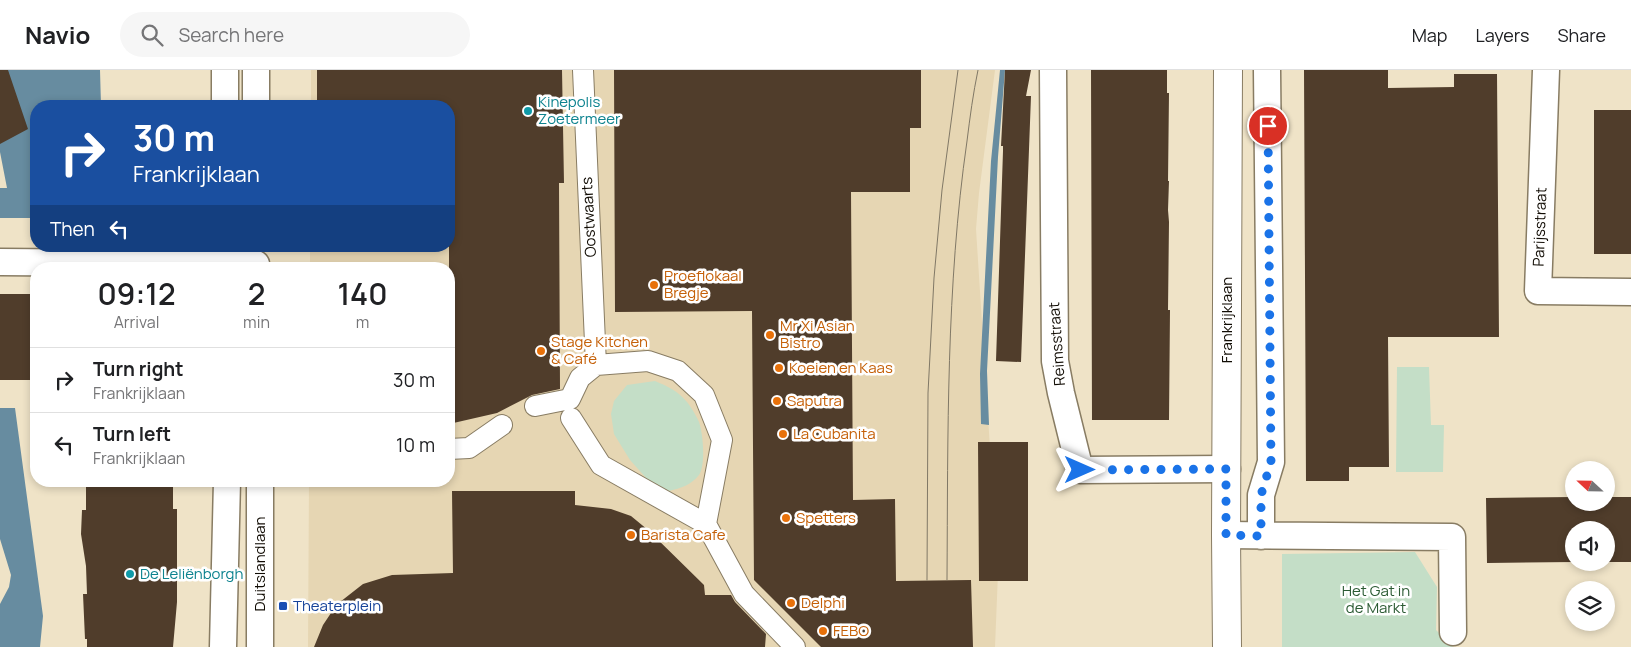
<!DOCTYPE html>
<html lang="en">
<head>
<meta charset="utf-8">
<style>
	body { margin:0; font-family:Manrope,sans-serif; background:#f6f6f6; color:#202124; height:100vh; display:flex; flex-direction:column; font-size:19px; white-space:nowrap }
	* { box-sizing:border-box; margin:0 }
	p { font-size:16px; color:#757577 }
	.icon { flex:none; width:28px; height:28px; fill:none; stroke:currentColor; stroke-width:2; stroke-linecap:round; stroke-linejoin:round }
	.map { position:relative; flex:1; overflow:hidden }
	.sheet { position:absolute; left:30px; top:192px; width:425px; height:225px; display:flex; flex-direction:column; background:#fff; border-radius:20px; box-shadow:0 2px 8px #0003 }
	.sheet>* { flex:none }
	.top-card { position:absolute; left:30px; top:30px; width:425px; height:152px; border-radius:20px; box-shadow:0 2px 8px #0003; background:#1a4fa0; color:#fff; overflow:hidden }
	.needle { width:32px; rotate:292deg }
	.tools { position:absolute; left:1565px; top:391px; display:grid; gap:10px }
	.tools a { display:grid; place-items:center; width:50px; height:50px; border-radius:50%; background:#fff; box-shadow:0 2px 8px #0003; font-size:25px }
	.pin { position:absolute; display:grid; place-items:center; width:42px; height:42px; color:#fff; margin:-21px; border:2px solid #fff; border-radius:50%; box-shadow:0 1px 5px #0007 }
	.me { position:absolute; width:55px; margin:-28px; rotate:90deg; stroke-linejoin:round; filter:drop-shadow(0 0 4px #0008) }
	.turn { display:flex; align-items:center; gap:18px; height:105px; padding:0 20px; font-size:22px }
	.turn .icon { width:65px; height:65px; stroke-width:2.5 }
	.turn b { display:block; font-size:35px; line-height:42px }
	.then { display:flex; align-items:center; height:48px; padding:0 20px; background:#0003; gap:10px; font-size:19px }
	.eta { display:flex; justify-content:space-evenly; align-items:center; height:85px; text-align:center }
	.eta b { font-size:30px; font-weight:600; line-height:35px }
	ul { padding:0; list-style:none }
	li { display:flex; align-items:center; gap:15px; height:65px; padding:0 20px; border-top:1px solid #e0e0e0 }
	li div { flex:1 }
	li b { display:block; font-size:19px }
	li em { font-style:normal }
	header { display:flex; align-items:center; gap:30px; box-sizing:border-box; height:70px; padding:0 25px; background:#fff; border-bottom:1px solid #e0e0e0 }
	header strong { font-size:24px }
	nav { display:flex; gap:28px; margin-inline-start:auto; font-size:18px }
	.search { width:350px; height:45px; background:#f6f6f6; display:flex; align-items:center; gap:12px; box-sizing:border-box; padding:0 18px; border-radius:28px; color:#757577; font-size:19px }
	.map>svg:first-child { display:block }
	.built { fill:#e6d6b3 }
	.green { fill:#c4dec7 }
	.water { fill:#678ca0 }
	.building { fill:#503d2b }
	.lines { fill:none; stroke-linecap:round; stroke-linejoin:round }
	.pedestrian-casing { stroke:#887c63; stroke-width:22 }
	.minor-casing { stroke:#887c63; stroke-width:29 }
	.tertiary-casing { stroke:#887c63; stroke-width:30 }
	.pedestrian { stroke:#fff; stroke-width:20 }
	.minor { stroke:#fff; stroke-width:26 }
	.tertiary { stroke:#fff; stroke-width:28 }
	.tram { stroke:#807866; stroke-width:1 }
	.route { stroke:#1a73e8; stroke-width:9; stroke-dasharray:0 16.2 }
	.culture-dot { fill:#0f9aa8; stroke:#fff; stroke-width:2 }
	.food-dot { fill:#e8710a; stroke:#fff; stroke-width:2 }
	.transit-dot { fill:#1a4fb4; stroke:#fff; stroke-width:2 }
	.labels { text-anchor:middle; stroke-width:5; stroke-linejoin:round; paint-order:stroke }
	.culture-label { font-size:15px; fill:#0d838f; stroke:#fff; text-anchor:start }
	.street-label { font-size:15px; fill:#110c04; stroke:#fff }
	.food-label { font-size:15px; fill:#c56008; stroke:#fff; text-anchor:start }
	.park-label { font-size:15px; fill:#2c5b34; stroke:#fff }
	.transit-label { font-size:15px; fill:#164399; stroke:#fff; text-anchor:start }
</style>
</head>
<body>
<header>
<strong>Navio</strong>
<div class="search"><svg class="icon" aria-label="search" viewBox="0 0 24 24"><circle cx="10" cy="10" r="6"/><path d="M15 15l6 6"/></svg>Search here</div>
<nav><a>Map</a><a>Layers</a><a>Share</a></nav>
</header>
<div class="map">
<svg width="1631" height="577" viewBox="0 0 1631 577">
	<rect width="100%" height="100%" fill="#efe3c7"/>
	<path class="built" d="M311,0H995L979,123L976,159L998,503L995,577H308L309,411H449V199H310V176H449V36H311Z"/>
	<path class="green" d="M1397,297H1429L1431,355H1444L1443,402H1396Z
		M655,311C667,316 678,321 687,332C691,337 696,345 699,352C703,363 706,395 699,405C691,415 681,418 669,421L647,409L630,390L614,364L611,344L614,331L627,315Z
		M1415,482L1437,517L1436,560L1453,577H1282V484Z"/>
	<path class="water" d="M0,0H100L101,36H36V148H0V118H7L0,82Z
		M1000,0H1005L998,87L987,301L989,355L981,354L980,304L991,91Z
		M0,338H15L43,546L40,577H0V534L9,517L11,505L0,469Z"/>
	<path class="building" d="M0,0H8L28,59L0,74Z
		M317,0H562L564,113H559L560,319L532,325L497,343L449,354V36H317Z
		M614,0H921V58H910V122H851L853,430L895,429L896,511L971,510L973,577H821L754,510L752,241L615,242Z
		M1005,0H1031L1026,26H1031L1021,292L996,291L1003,81V76H1001Z
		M1091,0H1167V23H1169L1168,111H1169L1168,140L1169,152L1168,240H1170L1169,350H1092Z
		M1304,0H1388V18L1454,17V4H1497L1499,267H1388L1389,397H1349V411H1306Z
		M1594,40H1631V184H1594Z
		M0,224H36V310H0Z
		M978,372H1028V511H979Z
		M86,411H173V439H177V532L173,577H87V569H85L83,524H87L86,496L81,464L82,440H86Z
		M452,421H575V435L611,439L631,446L648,460L704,515L705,525H731L735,532L766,564L765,577H314L323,555L331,543L340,532L363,514L392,505L453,503Z
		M1574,427V432H1606V427H1631V492H1606V460H1574V492L1487,493L1486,428Z"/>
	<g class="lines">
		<g class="pedestrian-casing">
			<path id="pedestrian" d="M583,0L596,295L648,291L678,301L704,325L722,370L706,454L744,524L795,577
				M535,336L570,329L580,308L596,295
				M571,348L601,395L706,454
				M449,379L469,378L502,355"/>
		</g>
		<g class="minor-casing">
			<path id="minor" d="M225,0V36
				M256,0V36
				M1053,0L1055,291L1061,323L1080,400L1227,399
				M1546,0L1538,221L1631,222
				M0,192L256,194
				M260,411V577
				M1226,465L1452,467L1453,562
				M1261,466V425L1271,392L1267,0
				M223,577L227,411"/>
		</g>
		<g class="tertiary-casing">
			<path id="tertiary" d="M1227,577L1226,465L1228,0"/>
		</g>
		<use href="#pedestrian" class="pedestrian"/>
		<use href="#minor" class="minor"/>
		<use href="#tertiary" class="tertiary"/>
		<path class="tram" d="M927,510L928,323L934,208L942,120L958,0
			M947,510C948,364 946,217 967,71C970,47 973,24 978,0"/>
	</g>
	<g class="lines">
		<path class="route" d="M1080,400L1226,399V465L1261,466V425L1271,392L1268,56"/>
	</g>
	<g class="culture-dot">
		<circle cx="528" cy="41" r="5"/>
		<circle cx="130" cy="504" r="5"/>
	</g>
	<g class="food-dot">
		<circle cx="654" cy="215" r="5"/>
		<circle cx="770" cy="265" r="5"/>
		<circle cx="541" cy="281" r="5"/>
		<circle cx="779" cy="298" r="5"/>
		<circle cx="777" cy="331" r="5"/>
		<circle cx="783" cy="364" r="5"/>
		<circle cx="786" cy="448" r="5"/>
		<circle cx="631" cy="465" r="5"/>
		<circle cx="791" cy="533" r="5"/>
		<circle cx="823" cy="561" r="5"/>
	</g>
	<rect class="transit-dot" x="278" y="531" width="10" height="10" rx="2.5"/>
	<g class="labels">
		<g class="culture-label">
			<text x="538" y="37">Kinepolis<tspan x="538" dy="17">Zoetermeer</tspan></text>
			<text x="140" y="509">De Leliënborgh</text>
		</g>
		<g class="street-label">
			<text transform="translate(589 147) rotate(-93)" y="5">Oostwaarts</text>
			<text transform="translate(1540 157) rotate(-88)" y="5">Parijsstraat</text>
			<text transform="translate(1227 250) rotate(-90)" y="5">Frankrijklaan</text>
			<text transform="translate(1057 274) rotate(-94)" y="5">Reimsstraat</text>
			<text transform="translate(260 494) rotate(-90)" y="5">Duitslandlaan</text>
		</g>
		<g class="food-label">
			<text x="664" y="211">Proeflokaal<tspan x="664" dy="17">Bregje</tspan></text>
			<text x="780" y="261">Mr Xi Asian<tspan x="780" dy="17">Bistro</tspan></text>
			<text x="551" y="277">Stage Kitchen<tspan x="551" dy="17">&amp; Café</tspan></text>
			<text x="789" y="303">Koeien en Kaas</text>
			<text x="787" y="336">Saputra</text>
			<text x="793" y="369">La Cubanita</text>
			<text x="796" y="453">Spetters</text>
			<text x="641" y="470">Barista Cafe</text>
			<text x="801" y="538">Delphi</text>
			<text x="833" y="566">FEBO</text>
		</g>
		<g class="park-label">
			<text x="1376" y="526">Het Gat in<tspan x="1376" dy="17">de Markt</tspan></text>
		</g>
		<g class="transit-label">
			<text x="293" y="541">Theaterplein</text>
		</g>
	</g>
</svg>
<div class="tools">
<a><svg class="needle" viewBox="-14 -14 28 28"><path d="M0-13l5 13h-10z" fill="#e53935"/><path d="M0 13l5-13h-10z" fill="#757577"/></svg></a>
<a><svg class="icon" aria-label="sound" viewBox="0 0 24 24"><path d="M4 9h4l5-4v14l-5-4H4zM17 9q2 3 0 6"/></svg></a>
<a><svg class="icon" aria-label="layers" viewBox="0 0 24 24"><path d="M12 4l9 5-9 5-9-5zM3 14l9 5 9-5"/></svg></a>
</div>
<div class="pin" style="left:1268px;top:56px;background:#d93025"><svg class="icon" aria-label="arrive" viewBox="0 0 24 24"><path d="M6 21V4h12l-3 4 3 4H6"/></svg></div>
<svg class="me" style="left:1080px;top:400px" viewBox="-20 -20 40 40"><path d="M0-17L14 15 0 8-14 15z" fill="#1a73e8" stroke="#fff" stroke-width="4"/></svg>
<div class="top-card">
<div class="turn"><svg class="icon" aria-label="right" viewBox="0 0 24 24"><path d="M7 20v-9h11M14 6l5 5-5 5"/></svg><div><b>30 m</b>Frankrijklaan</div></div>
<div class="then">Then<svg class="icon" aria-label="left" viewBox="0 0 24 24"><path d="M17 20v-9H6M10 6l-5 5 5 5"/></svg></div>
</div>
<section class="sheet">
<div class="eta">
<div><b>09:12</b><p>Arrival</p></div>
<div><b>2</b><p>min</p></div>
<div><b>140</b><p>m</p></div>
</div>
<ul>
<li><svg class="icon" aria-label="right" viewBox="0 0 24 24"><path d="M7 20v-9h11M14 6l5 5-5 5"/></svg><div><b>Turn right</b><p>Frankrijklaan</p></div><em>30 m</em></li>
<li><svg class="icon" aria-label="left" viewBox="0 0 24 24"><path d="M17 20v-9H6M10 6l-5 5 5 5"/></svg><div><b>Turn left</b><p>Frankrijklaan</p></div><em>10 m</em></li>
</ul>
</section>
</div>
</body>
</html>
